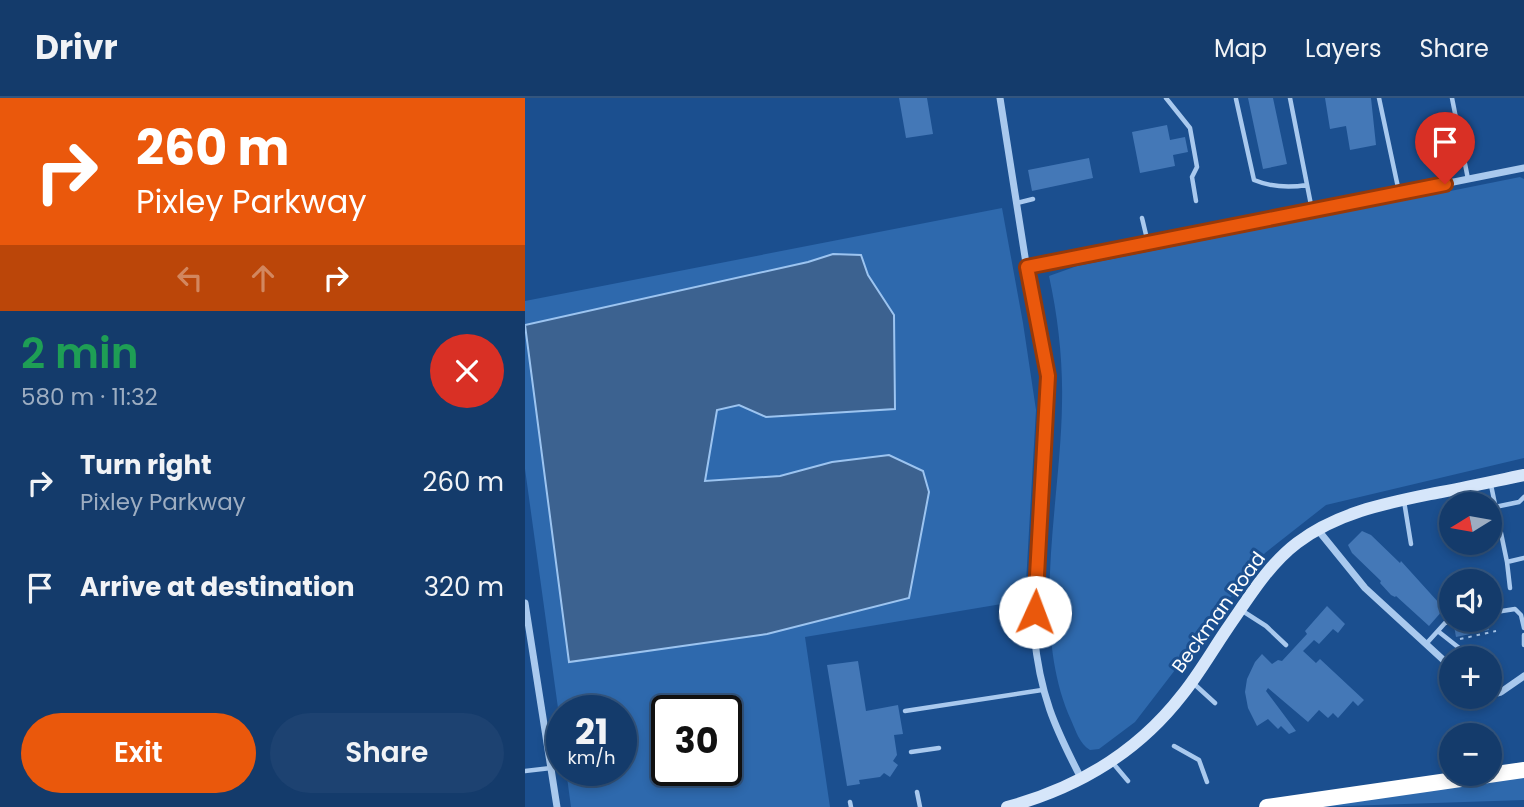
<!DOCTYPE html>
<html lang="en">
<head>
<meta charset="utf-8">
<style>
	body { margin:0; font-family:Poppins,sans-serif; background:#1d4271; color:#f1f3f6; height:100vh; display:flex; flex-direction:column; font-size:26px; white-space:nowrap }
	* { box-sizing:border-box; margin:0 }
	p { font-size:23px; color:#9dadc1 }
	.icon { flex:none; width:38px; height:38px; fill:none; stroke:currentColor; stroke-width:2; stroke-linecap:round; stroke-linejoin:round }
	.map { position:relative; flex:1; overflow:hidden }
	.side { display:flex; flex-direction:column; background:#143b6b; width:525px }
	.side>* { flex:none }
	.hud { background:#ea580c; color:#fff; overflow:hidden }
	.needle { width:46px; rotate:259deg }
	.buttons { position:absolute; left:914px; top:394px; display:grid; gap:14px }
	.buttons a { display:grid; place-items:center; width:63px; height:63px; border-radius:50%; background:#143b6b; box-shadow:0 4px 10px #0003,0 0 0 2px #33557e; font-size:35px }
	.speed { position:absolute; left:21px; top:597px; display:flex; gap:14px; font-size:35px; font-weight:700; text-align:center }
	.speed>* { display:grid; place-content:center; width:91px; height:91px; border-radius:50%; background:#143b6b; box-shadow:0 4px 10px #0003,0 0 0 2px #33557e; line-height:1 }
	.speed small { font-size:18px; font-weight:400 }
	.speed .limit { border:4px solid #111; border-radius:10px; background:#fff; color:#111 }
	.pin { position:absolute; display:grid; place-items:center; width:60px; height:60px; color:#fff; margin:-72px -30px; border-radius:50% 50% 50% 0; rotate:-45deg; box-shadow:0 0 7px #0007 }
	.pin .icon { rotate:45deg }
	.me { position:absolute; width:77px; margin:-38px; rotate:2deg; stroke-linejoin:round; filter:drop-shadow(0 0 5px #0008) }
	.turn { display:flex; align-items:center; gap:24px; height:147px; padding:0 21px; font-size:32px }
	.turn .icon { width:91px; height:91px; stroke-width:2.5 }
	.turn b { display:block; font-size:49px; line-height:60px }
	.lanes { display:flex; align-items:center; height:66px; padding:0 21px; background:#0003; justify-content:center; gap:35px; direction:ltr }
	.lanes .off { opacity:.35 }
	.round { display:grid; place-items:center; flex:none; width:74px; height:74px; border-radius:37px; background:#1d4271 }
	.overview { display:flex; align-items:center; justify-content:space-between; height:119px; padding:0 21px }
	h1 { font-size:42px; font-weight:600; line-height:52px; color:#1e9e55 }
	.action { display:flex; gap:14px; margin-top:auto; padding:14px 21px }
	.action a { flex:1; height:80px; border-radius:42px; background:#ea580c; color:#fff; font-size:28px; font-weight:600; line-height:80px; text-align:center }
	.action a+a { background:#1d4271; color:#f1f3f6 }
	ul { padding:0; list-style:none }
	li { display:flex; align-items:center; gap:21px; height:105px; padding:0 21px }
	li div { flex:1 }
	li b { display:block; font-size:26px }
	li em { font-style:normal }
	header { display:flex; align-items:center; gap:42px; box-sizing:border-box; height:98px; padding:0 35px; background:#143b6b; border-bottom:2px solid #33557e }
	header strong { font-size:33px }
	nav { display:flex; gap:38px; margin-inline-start:auto; font-size:24px }
	main { display:flex; flex:1; min-height:0 }
	.map>svg:first-child { display:block }
	.green { fill:#2e69ad; fill-rule:evenodd }
	.water { fill:#3c6290; stroke:#9cc4f0; stroke-width:2 }
	.building { fill:#4478b7 }
	.lines { fill:none; stroke-linecap:round; stroke-linejoin:round }
	.path { stroke:#a9c9ee; stroke-width:2; stroke-dasharray:3.5 5; stroke-linecap:butt }
	.lane { stroke:#a9c9ee; stroke-width:4.5 }
	.street { stroke:#a9c9ee; stroke-width:7 }
	.secondary { stroke:#d6e6fa; stroke-width:12 }
	.highway { stroke:#fff; stroke-width:16 }
	.route-casing { stroke:#983908; stroke-width:18 }
	.route { stroke:#ea580c; stroke-width:12 }
	.labels { text-anchor:middle; stroke-width:6; stroke-linejoin:round; paint-order:stroke }
	.street-label { font-size:19px; fill:#fff; stroke:#1b4f8f }
</style>
</head>
<body>
<header>
<strong>Drivr</strong>
<nav><a>Map</a><a>Layers</a><a>Share</a></nav>
</header>
<main>
<section class="side">
<div class="hud">
<div class="turn"><svg class="icon" aria-label="right" viewBox="0 0 24 24"><path d="M7 20v-9h11M14 6l5 5-5 5"/></svg><div><b>260 m</b>Pixley Parkway</div></div>
<div class="lanes"><svg class="icon off" aria-label="left" viewBox="0 0 24 24"><path d="M17 20v-9H6M10 6l-5 5 5 5"/></svg><svg class="icon off" aria-label="ahead" viewBox="0 0 24 24"><path d="M12 20V5M6 11l6-6 6 6"/></svg><svg class="icon" aria-label="right" viewBox="0 0 24 24"><path d="M7 20v-9h11M14 6l5 5-5 5"/></svg></div>
</div>
<div class="overview"><div><h1>2 min</h1><p>580 m · 11:32</p></div><a class="round" style="background:#d93025;color:#fff"><svg class="icon" aria-label="close" viewBox="0 0 24 24"><path d="M6 6l12 12M18 6L6 18"/></svg></a></div>
<ul>
<li><svg class="icon" aria-label="right" viewBox="0 0 24 24"><path d="M7 20v-9h11M14 6l5 5-5 5"/></svg><div><b>Turn right</b><p>Pixley Parkway</p></div><em>260 m</em></li>
<li><svg class="icon" aria-label="arrive" viewBox="0 0 24 24"><path d="M6 21V4h12l-3 4 3 4H6"/></svg><div><b>Arrive at destination</b></div><em>320 m</em></li>
</ul>
<div class="action"><a>Exit</a><a>Share</a></div>
</section>
<div class="map">
<svg width="999" height="709" viewBox="0 0 999 709">
	<rect width="100%" height="100%" fill="#1b4f8f"/>
	<path class="green" d="M995,79L999,81V360L801,407L740,455L610,624L574,651L565,652C554,645 551,633 546,622C504,529 536,404 537,305C538,263 533,219 524,178L552,168Z
		M477,110L498,225L511,312L500,502L280,539L305,709H46L41,672H96V612H37V639L0,371V203ZM142,612H201V672H142Z
		M999,679V702L790,709Z"/>
	<path class="water" d="M308,156L336,157L343,177L369,217L370,311L241,319L214,307L192,312L180,383L255,378L307,364L364,357L398,373L404,394L384,500L242,536L44,564L0,227L283,164Z"/>
	<path class="building" d="M374,0H402L408,36L381,40Z
		M723,0H748L762,66L738,71Z
		M800,0H846L851,47L825,52L821,28L805,31Z
		M642,27L645,42L660,39L663,54L648,57L650,68L615,75L607,34Z
		M564,60L568,80L507,93L503,72Z
		M837,433L846,437L875,465L876,463L914,505L918,512L904,528L871,498L870,499L866,497L855,485L856,483L827,455L823,447Z
		M802,508L820,526L813,535L808,531L794,546L789,542L778,553L791,565L795,561L839,602L833,608L828,603L813,620L808,615L803,620L794,612L783,624L743,590L741,593L771,633L764,636L756,628L753,631L743,621L732,628L723,610L720,594L722,581L730,564L737,556L747,566L753,562L757,563L782,536L780,533Z
		M951,522H962L964,532L931,539L929,528Z
		M333,563L341,613L373,607L378,636L369,637L372,657L368,663L373,667L365,679L359,675L355,679L334,682L335,686L322,688L302,567Z"/>
	<g class="lines">
		<path class="path" d="M935,541L971,533"/>
		<path class="lane" d="M641,0L665,30L672,69L667,79L671,103
			M765,0L787,112
			M854,0L874,94
			M927,0L943,81
			M711,1L729,82C746,89 764,90 782,87
			M492,105L508,101
			M617,120L623,145
			M966,387L982,464L985,490
			M879,403L886,446
			M970,409L994,404L999,399
			M982,464L999,460
			M716,512L741,528L761,547
			M964,515L990,511L996,517L999,530
			M914,534L938,553
			M999,537V547
			M901,546L920,525L931,522
			M667,584L690,605
			M380,613L517,592
			M649,648L674,662L682,684
			M386,654L414,650
			M587,664L603,683
			M0,673L26,670
			M392,694L395,709
			M325,704L326,709"/>
		<path class="street" d="M475,0L503,178L523,278L509,535C515,597 529,628 557,682
			M502,169L999,70
			M793,432L840,490L926,569
			M0,505L32,709
			M964,597L976,594L999,578"/>
		<path class="secondary" d="M482,709C553,690 612,655 657,597C674,576 687,553 702,531C723,501 743,467 772,445C813,414 862,405 911,395C940,390 970,383 999,377"/>
		<path class="highway" d="M742,709L999,672"/>
	</g>
	<g class="lines">
		<g class="route-casing">
			<path id="route" d="M510,514L523,278L502,169L920,86"/>
		</g>
		<use href="#route" class="route"/>
	</g>
	<g class="labels">
		<g class="street-label">
			<text transform="translate(693 514) rotate(-54)" y="7">Beckman Road</text>
		</g>
	</g>
</svg>
<div class="buttons">
<a><svg class="needle" viewBox="-14 -14 28 28"><path d="M0-13l5 13h-10z" fill="#e53935"/><path d="M0 13l5-13h-10z" fill="#9dadc1"/></svg></a>
<a><svg class="icon" aria-label="sound" viewBox="0 0 24 24"><path d="M4 9h4l5-4v14l-5-4H4zM17 9q2 3 0 6"/></svg></a>
<a>+</a>
<a>−</a>
</div>
<div class="speed"><div>21<small>km/h</small></div><div class="limit">30</div></div>
<div class="pin" style="left:920px;top:86px;background:#d93025"><svg class="icon" aria-label="arrive" viewBox="0 0 24 24"><path d="M6 21V4h12l-3 4 3 4H6"/></svg></div>
<svg class="me" style="left:510px;top:514px" viewBox="-20 -20 40 40"><circle r="19" fill="#fff"/><path d="M0-13L10 11 0 6-10 11z" fill="#ea580c"/></svg>
</div>
</main>
</body>
</html>
